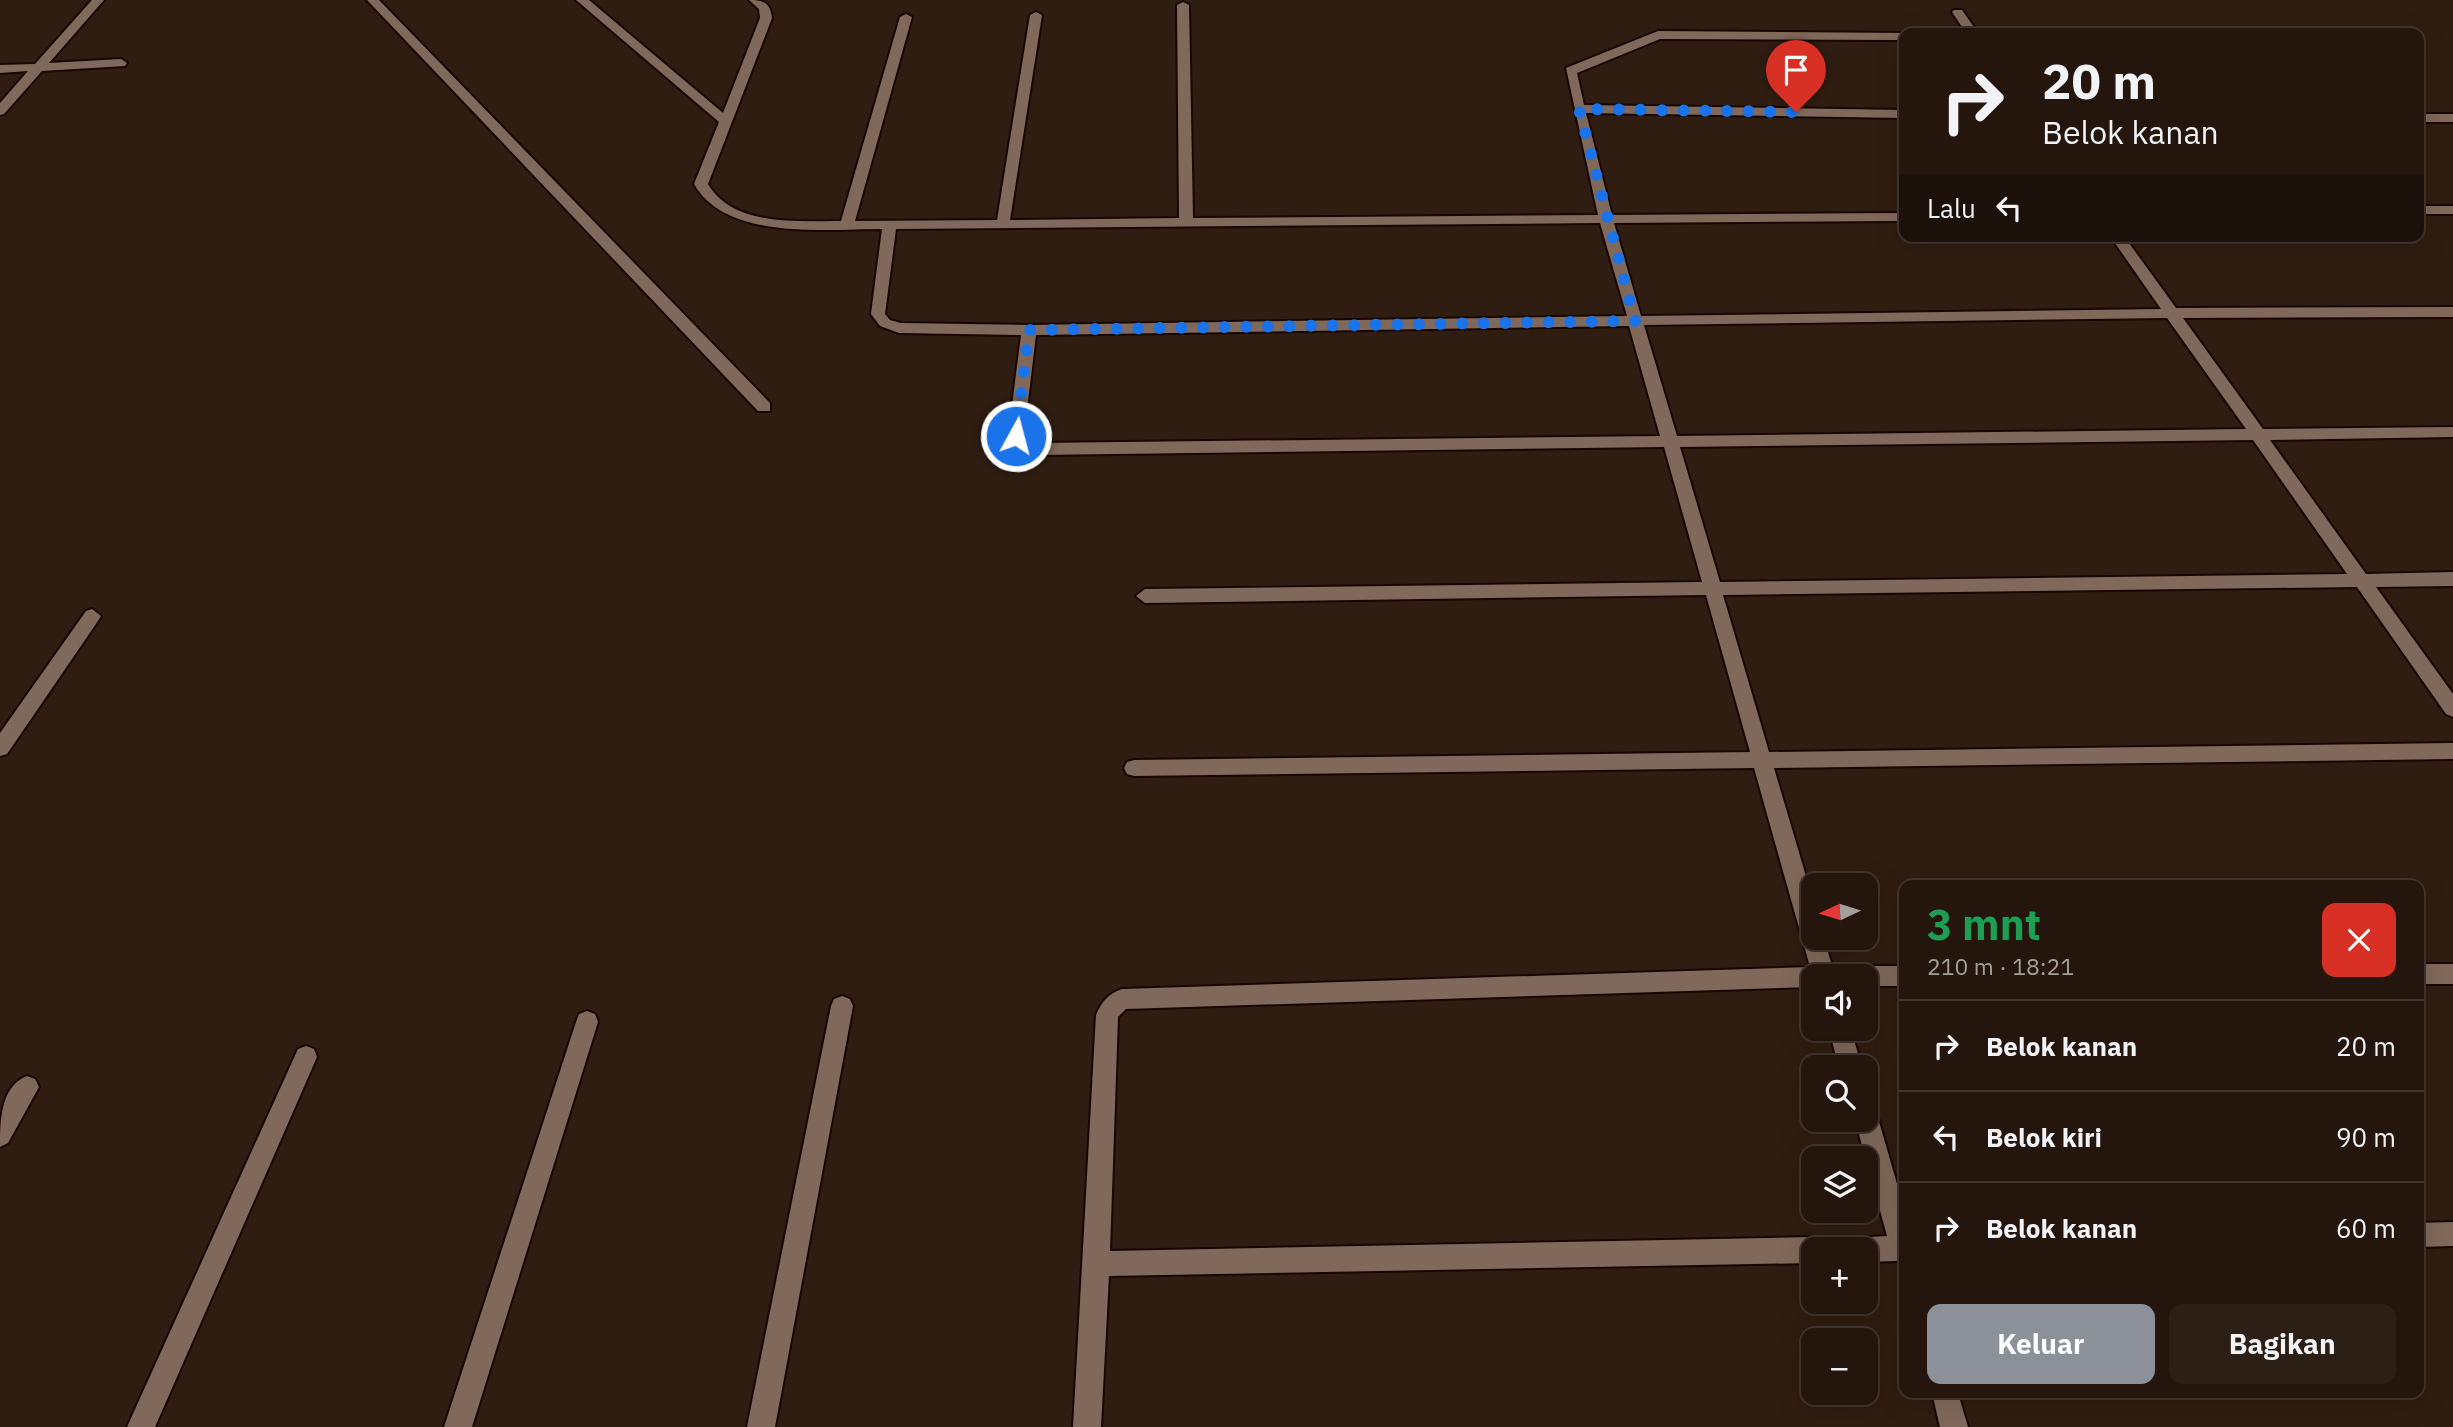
<!DOCTYPE html>
<html lang="id">
<head>
<meta charset="utf-8">
<style>
	body { margin:0; font-family:"IBM Plex Sans",sans-serif; background:#2c1f16; color:#f1f3f6; height:100vh; display:flex; flex-direction:column; font-size:26px; white-space:nowrap }
	* { box-sizing:border-box; margin:0 }
	p { font-size:23px; color:#a39f9d }
	.icon { flex:none; width:38px; height:38px; fill:none; stroke:currentColor; stroke-width:2; stroke-linecap:round; stroke-linejoin:round }
	.map { position:relative; flex:1; overflow:hidden }
	.drawer { position:absolute; left:1899px; top:880px; width:525px; height:518px; display:flex; flex-direction:column; background:#24160d; border-radius:14px; box-shadow:0 7px 28px #0002,0 0 0 2px #41352e }
	.drawer>* { flex:none }
	.banner { position:absolute; left:1899px; top:28px; width:525px; height:214px; border-radius:14px; box-shadow:0 7px 28px #0002,0 0 0 2px #41352e; background:#24160d; color:#f1f3f6; overflow:hidden }
	.needle { width:46px; rotate:266deg }
	.tools { position:absolute; left:1801px; top:873px; display:grid; gap:14px }
	.tools a { display:grid; place-items:center; width:77px; height:77px; border-radius:14px; background:#24160d; box-shadow:0 7px 28px #0002,0 0 0 2px #41352e; font-size:35px }
	.pin { position:absolute; display:grid; place-items:center; width:60px; height:60px; color:#fff; margin:-72px -30px; border-radius:50% 50% 50% 0; rotate:-45deg; box-shadow:0 0 7px #0007 }
	.pin .icon { rotate:45deg }
	.me { position:absolute; width:77px; margin:-38px; rotate:7deg; stroke-linejoin:round; filter:drop-shadow(0 0 5px #0008) }
	.turn { display:flex; align-items:center; gap:24px; height:147px; padding:0 28px; font-size:32px }
	.turn .icon { width:91px; height:91px; stroke-width:2.5 }
	.turn b { display:block; font-size:49px; line-height:60px }
	.then { display:flex; align-items:center; height:66px; padding:0 28px; background:#0003; gap:14px; font-size:26px }
	.round { display:grid; place-items:center; flex:none; width:74px; height:74px; border-radius:14px; background:#2c1f16 }
	.overview { display:flex; align-items:center; justify-content:space-between; height:119px; padding:0 28px }
	h1 { font-size:42px; font-weight:800; line-height:52px; color:#1e9e55 }
	.primary-button { display:flex; gap:14px; margin-top:auto; padding:14px 28px }
	.primary-button a { flex:1; height:80px; border-radius:14px; background:#8c9099; color:#fff; font-size:28px; font-weight:800; line-height:80px; text-align:center }
	.primary-button a+a { background:#2c1f16; color:#f1f3f6 }
	ul { padding:0; list-style:none }
	li { display:flex; align-items:center; gap:21px; height:91px; padding:0 28px; border-top:2px solid #41352e }
	li div { flex:1 }
	li b { display:block; font-size:26px }
	li em { font-style:normal }
	.map>svg:first-child { display:block }
	.lines { fill:none; stroke-linecap:round; stroke-linejoin:round }
	.minor-casing { stroke:#170700; stroke-width:4 }
	.minor { fill:#80695a; fill-rule:evenodd }
	.route { stroke:#1a73e8; stroke-width:12; stroke-dasharray:0 21.6 }
</style>
</head>
<body>
<div class="map">
<svg width="2453" height="1427" viewBox="0 0 2453 1427">
	<rect width="100%" height="100%" fill="#301d11"/>
	<g class="lines">
		<g class="minor-casing">
			<path id="minor" d="M92,0H104L49,63L121,59L127,63L125,66L42,71L4,114L0,115V103L28,71L0,73V65L35,64Z
				M367,0H379L770,403V411H758Z
				M576,0H589L723,113L760,18L759,9L749,0C764,0 770,3 772,18L708,184C733,227 799,221 841,221L900,17L906,14L912,17L855,221L997,220L1030,15L1036,12L1042,15L1010,220L1179,218L1177,5L1183,2L1189,5L1193,218L1598,215L1566,68L1658,31L1907,33H1904V40L1660,39L1577,73L1584,105L1904,110V118L1586,113L1612,215L1904,213V221L1614,223L1641,316L2161,309L2110,236H2124L2176,308L2453,307V317L2183,318L2263,429L2453,427V437L2270,440L2366,574L2453,572V586L2376,587L2453,694V717L2446,714L2357,587L1723,595L1769,752L2453,743V759L1774,768L1813,900V938H1824L1835,976H1813V987L1126,1009L1118,1017L1110,1251L1813,1237L1820,1240L1887,1236L1855,1120H1866V1106L1874,1110L1878,1118L1904,1208V1264L1897,1261L1866,1262V1250H1813V1263L1109,1276L1101,1427H1073L1096,1015C1102,1001 1108,994 1122,989L1810,967L1754,768L1134,776L1127,774L1124,768L1127,762L1134,760L1750,752L1706,595L1145,603L1136,596L1145,589L1702,582L1664,447L1037,455L1018,450L1008,436L1021,335L899,333L880,326L871,314L882,229C827,229 726,241 694,184L719,122ZM1600,223L1627,316L1029,325L901,323L890,320L885,314L896,229ZM2167,318L2246,429L1677,436L1644,325ZM1629,326L1660,436L1037,443L1029,442L1024,435L1036,335ZM2253,440L2347,574L1720,582L1680,447Z
				M1954,10H1962L1978,33H1966L1952,12Z
				M2418,114H2453V122H2418Z
				M2418,206H2453V214H2418Z
				M92,609L101,616L98,621L7,754L0,756V733L86,611Z
				M2418,964H2453V984H2418Z
				M1864,966H1904V986H1866V976H1853L1856,969Z
				M842,996L850,999L853,1006L775,1427H747L831,1006L834,999Z
				M587,1011L595,1014L598,1022L472,1427H444L576,1022L579,1014Z
				M1829,1029H1851L1862,1068H1839Z
				M306,1046L314,1049L317,1057L155,1427H127L298,1049Z
				M27,1076L35,1079L39,1087L8,1143L0,1147C0,1123 0,1086 27,1076Z
				M2453,1222V1246L2418,1247V1223Z
				M1932,1393H1958L1968,1427H1940Z"/>
		</g>
		<use href="#minor" class="minor"/>
	</g>
	<g class="lines">
		<path class="route" d="M1016,436L1029,330L1635,321L1579,109L1796,112"/>
	</g>
</svg>
<div class="tools">
<a><svg class="needle" viewBox="-14 -14 28 28"><path d="M0-13l5 13h-10z" fill="#e53935"/><path d="M0 13l5-13h-10z" fill="#a39f9d"/></svg></a>
<a><svg class="icon" aria-label="sound" viewBox="0 0 24 24"><path d="M4 9h4l5-4v14l-5-4H4zM17 9q2 3 0 6"/></svg></a>
<a><svg class="icon" aria-label="search" viewBox="0 0 24 24"><circle cx="10" cy="10" r="6"/><path d="M15 15l6 6"/></svg></a>
<a><svg class="icon" aria-label="layers" viewBox="0 0 24 24"><path d="M12 4l9 5-9 5-9-5zM3 14l9 5 9-5"/></svg></a>
<a>+</a>
<a>−</a>
</div>
<div class="pin" style="left:1796px;top:112px;background:#d93025"><svg class="icon" aria-label="arrive" viewBox="0 0 24 24"><path d="M6 21V4h12l-3 4 3 4H6"/></svg></div>
<svg class="me" style="left:1016px;top:436px" viewBox="-20 -20 40 40"><circle r="17" fill="#1a73e8" stroke="#fff" stroke-width="3"/><path d="M0-11L8 9 0 5-8 9z" fill="#fff"/></svg>
<div class="banner">
<div class="turn"><svg class="icon" aria-label="right" viewBox="0 0 24 24"><path d="M7 20v-9h11M14 6l5 5-5 5"/></svg><div><b>20 m</b>Belok kanan</div></div>
<div class="then">Lalu<svg class="icon" aria-label="left" viewBox="0 0 24 24"><path d="M17 20v-9H6M10 6l-5 5 5 5"/></svg></div>
</div>
<section class="drawer">
<div class="overview"><div><h1>3 mnt</h1><p>210 m · 18:21</p></div><a class="round" style="background:#d93025;color:#fff"><svg class="icon" aria-label="close" viewBox="0 0 24 24"><path d="M6 6l12 12M18 6L6 18"/></svg></a></div>
<ul>
<li><svg class="icon" aria-label="right" viewBox="0 0 24 24"><path d="M7 20v-9h11M14 6l5 5-5 5"/></svg><div><b>Belok kanan</b></div><em>20 m</em></li>
<li><svg class="icon" aria-label="left" viewBox="0 0 24 24"><path d="M17 20v-9H6M10 6l-5 5 5 5"/></svg><div><b>Belok kiri</b></div><em>90 m</em></li>
<li><svg class="icon" aria-label="right" viewBox="0 0 24 24"><path d="M7 20v-9h11M14 6l5 5-5 5"/></svg><div><b>Belok kanan</b></div><em>60 m</em></li>
</ul>
<div class="primary-button"><a>Keluar</a><a>Bagikan</a></div>
</section>
</div>
</body>
</html>
